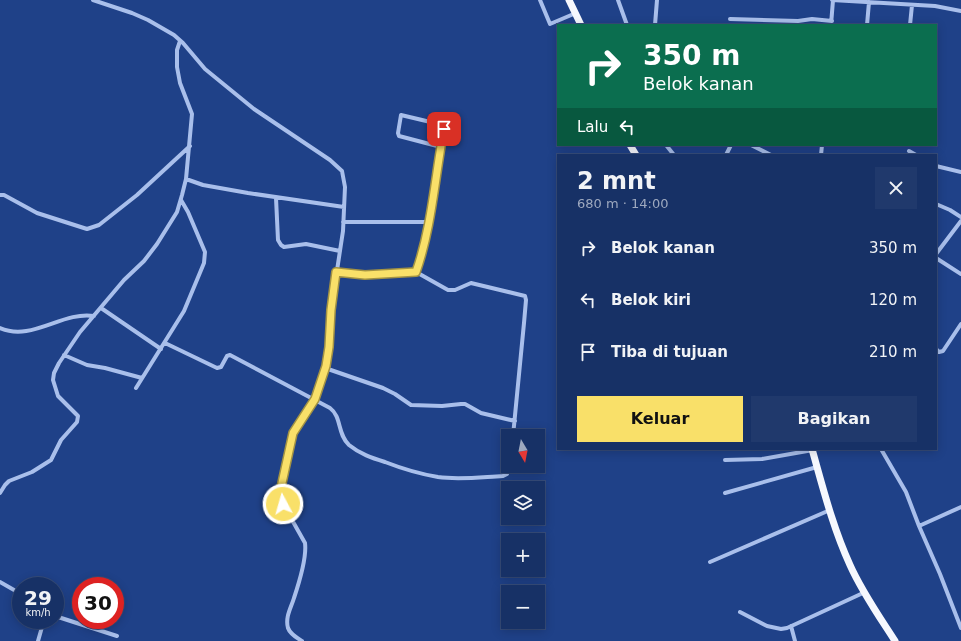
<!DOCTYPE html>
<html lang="id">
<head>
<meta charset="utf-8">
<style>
	body { margin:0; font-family:"DejaVu Sans",sans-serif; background:#20396c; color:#f1f3f6; height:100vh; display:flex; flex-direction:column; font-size:15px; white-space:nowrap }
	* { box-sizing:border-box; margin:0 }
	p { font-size:13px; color:#9ea9bf }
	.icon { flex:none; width:22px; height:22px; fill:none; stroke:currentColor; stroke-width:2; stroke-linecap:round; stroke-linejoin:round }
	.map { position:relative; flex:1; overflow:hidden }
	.drawer { position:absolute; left:557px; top:154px; width:380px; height:296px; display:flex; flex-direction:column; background:#173166; border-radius:0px; box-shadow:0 2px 10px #0003,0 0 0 1px #364c7a }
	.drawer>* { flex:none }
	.banner { position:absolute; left:557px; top:24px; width:380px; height:122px; border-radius:0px; box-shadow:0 2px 10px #0003,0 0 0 1px #364c7a; background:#0b6e4f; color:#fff; overflow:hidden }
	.needle { width:26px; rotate:170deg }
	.tools { position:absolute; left:501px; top:429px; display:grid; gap:8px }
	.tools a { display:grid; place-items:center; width:44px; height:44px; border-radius:0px; background:#173166; box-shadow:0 2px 10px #0003,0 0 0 1px #364c7a; font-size:20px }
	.speed { position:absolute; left:12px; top:577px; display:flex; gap:8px; font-size:20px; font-weight:700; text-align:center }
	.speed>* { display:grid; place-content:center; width:52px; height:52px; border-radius:50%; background:#173166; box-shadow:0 2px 10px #0003,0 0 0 1px #364c7a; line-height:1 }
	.speed small { font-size:10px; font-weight:400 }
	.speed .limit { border:6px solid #d22; background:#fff; color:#111 }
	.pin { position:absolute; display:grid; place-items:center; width:34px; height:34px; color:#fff; margin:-17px; border-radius:8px; box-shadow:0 2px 6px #0006 }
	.me { position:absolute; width:44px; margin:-22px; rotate:354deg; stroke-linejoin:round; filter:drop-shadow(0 0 3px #0008) }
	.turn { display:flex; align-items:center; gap:14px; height:84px; padding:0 20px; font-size:18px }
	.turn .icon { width:52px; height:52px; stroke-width:2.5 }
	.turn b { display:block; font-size:28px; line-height:34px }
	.then { display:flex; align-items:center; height:38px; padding:0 20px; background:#0003; gap:8px; font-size:15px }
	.round { display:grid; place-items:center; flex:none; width:42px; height:42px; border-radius:0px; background:#20396c }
	.overview { display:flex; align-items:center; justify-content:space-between; height:68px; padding:0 20px }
	h1 { font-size:24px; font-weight:800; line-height:30px }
	.cta { display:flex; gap:8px; margin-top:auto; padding:8px 20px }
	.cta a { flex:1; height:46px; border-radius:0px; background:#f9e069; color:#111; font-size:16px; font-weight:800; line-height:46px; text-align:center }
	.cta a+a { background:#20396c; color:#f1f3f6 }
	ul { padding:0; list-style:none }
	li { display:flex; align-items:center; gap:12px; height:52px; padding:0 20px }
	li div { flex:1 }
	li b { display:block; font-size:15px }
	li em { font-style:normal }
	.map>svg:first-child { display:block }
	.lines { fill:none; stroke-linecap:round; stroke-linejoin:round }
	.minor { stroke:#a9bfeb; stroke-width:4 }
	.trunk { stroke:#f6f8fe; stroke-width:7 }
	.route-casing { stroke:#a29244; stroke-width:10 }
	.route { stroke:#f9e069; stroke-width:7 }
</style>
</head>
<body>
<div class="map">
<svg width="961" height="641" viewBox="0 0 961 641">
	<rect width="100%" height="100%" fill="#1f4188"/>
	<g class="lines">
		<path class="minor" d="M93,0L132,13L148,20L174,35L183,43L205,69L254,109L330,160L342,171L345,187L343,231L331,310L329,347L326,366L315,399L293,433L280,492L283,504L305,543C307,558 299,583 294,598C291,608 285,617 288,628C290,634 297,638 302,641
			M540,0L550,24L576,13
			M618,0L627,25
			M832,0L935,6L961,11
			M730,19L798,21L812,19L832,21
			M655,25L657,0
			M831,25L833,0
			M867,25L869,2
			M910,25L912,5
			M666,145L674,155
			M751,145L771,155
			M909,151L916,155
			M726,155L731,145
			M821,155L822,145
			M936,166L961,172
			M186,179L203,185L248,193L344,207
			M0,195H4L37,213L87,229L99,225L137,195L190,146
			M276,198L278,240L281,245L284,247L306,244L340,251
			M936,204L950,210L961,217
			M343,222H428
			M936,254L961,221
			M936,258L961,274
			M416,272C432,227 435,176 444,129L443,125L401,115L398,133L399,136L441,147
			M336,273L365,275L412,272H416L448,290H455L471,283L525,296L526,300L524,323L513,436
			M101,308L161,349
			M0,328C32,342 62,311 94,316
			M165,343L217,368L221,367L227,356L230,355L330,408C342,417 337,434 349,445C360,454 372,458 385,462C403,469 420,474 438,477C459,480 482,477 503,476L507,474L509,466
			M936,349L939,352L943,351L961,324
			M64,355L87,365L105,368L142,378
			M325,368L383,388L395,394L411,405L442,406L461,404H465L481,413L515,421
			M136,388L184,311L204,263L205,252L188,212L181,200
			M881,449L906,492L919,526L940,574L961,628
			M725,460L762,459L813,450
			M0,493L5,485L9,481L32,472L51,460L61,440L77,422L78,416L58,396L53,380L54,373L59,363L80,332L124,280L144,261L157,244L177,212L182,195L186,179L192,114L180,83L177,67V50L180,41
			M725,493L817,467
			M919,526L961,507
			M710,562L830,510
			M0,582L21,594
			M740,612L767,626L781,629L787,628L798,623L863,593
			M55,616L117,636
			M791,626L795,641
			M38,641L44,620"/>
		<path class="trunk" d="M569,0L581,25
			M630,145L636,155
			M812,449C823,488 833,528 850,565C862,592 879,616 895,641"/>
	</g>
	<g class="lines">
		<g class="route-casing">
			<path id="route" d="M283,504L280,492L293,433L315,399L326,366L329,347L331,310L336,272L365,275L416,272C432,227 435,176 444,129"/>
		</g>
		<use href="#route" class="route"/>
	</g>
</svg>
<div class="tools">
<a><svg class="needle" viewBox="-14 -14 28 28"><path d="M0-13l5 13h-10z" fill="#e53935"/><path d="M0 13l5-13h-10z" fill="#9ea9bf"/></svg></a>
<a><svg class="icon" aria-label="layers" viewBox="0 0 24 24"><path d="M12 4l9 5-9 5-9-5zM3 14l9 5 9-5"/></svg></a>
<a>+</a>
<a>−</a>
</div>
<div class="speed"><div>29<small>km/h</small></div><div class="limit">30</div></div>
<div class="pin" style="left:444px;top:129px;background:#d93025"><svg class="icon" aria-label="arrive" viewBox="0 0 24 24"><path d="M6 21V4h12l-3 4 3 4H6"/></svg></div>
<svg class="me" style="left:283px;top:504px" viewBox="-20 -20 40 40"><circle r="17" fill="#f9e069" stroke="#fff" stroke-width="3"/><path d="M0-11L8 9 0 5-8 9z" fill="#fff"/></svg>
<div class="banner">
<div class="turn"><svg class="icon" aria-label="right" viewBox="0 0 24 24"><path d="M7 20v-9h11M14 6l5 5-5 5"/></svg><div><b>350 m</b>Belok kanan</div></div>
<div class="then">Lalu<svg class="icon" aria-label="left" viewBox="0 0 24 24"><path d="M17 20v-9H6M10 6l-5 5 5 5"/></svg></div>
</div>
<section class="drawer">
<div class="overview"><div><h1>2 mnt</h1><p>680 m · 14:00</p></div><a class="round"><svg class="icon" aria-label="close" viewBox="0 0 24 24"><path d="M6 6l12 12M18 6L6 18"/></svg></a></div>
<ul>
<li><svg class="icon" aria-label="right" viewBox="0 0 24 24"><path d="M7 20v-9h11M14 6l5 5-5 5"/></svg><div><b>Belok kanan</b></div><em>350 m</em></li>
<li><svg class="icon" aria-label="left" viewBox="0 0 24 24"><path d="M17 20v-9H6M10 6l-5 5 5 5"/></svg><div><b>Belok kiri</b></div><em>120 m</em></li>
<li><svg class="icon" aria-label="arrive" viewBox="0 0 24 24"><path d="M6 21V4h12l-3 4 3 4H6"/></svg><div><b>Tiba di tujuan</b></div><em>210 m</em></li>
</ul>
<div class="cta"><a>Keluar</a><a>Bagikan</a></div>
</section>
</div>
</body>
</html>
